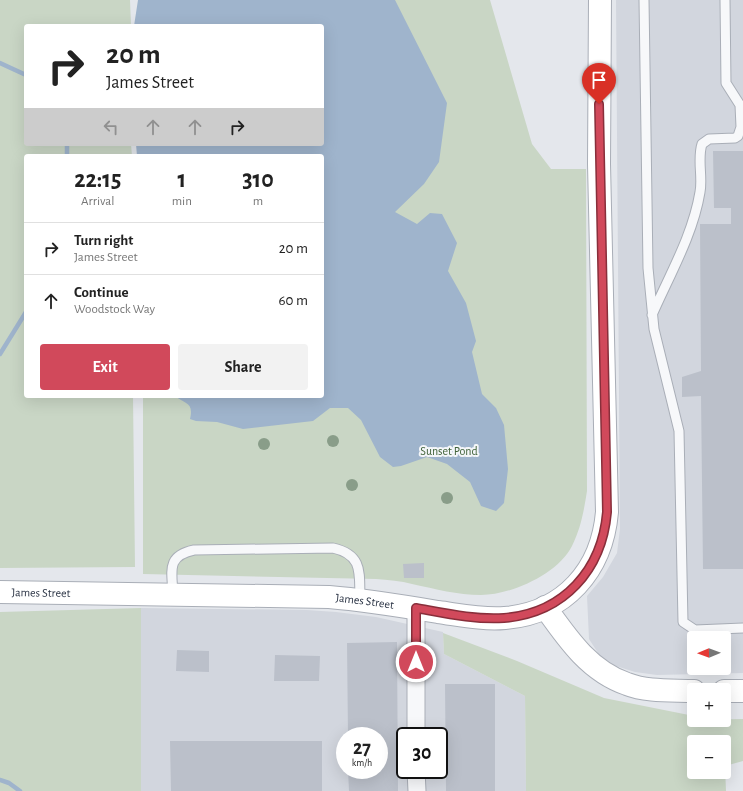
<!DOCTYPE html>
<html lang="en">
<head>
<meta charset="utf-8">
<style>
	body { margin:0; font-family:"Alegreya Sans",sans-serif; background:#f2f2f2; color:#222; height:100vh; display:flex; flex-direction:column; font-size:15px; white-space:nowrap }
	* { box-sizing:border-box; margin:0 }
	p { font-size:13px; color:#767676 }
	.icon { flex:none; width:22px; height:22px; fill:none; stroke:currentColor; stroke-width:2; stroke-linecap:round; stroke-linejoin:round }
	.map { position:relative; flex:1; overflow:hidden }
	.details { position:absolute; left:24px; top:154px; width:300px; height:244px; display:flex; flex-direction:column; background:#fff; border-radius:4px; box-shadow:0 4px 16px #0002 }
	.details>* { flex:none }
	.banner { position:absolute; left:24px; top:24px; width:300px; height:122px; border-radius:4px; box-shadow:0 4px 16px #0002; background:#fff; color:#222; overflow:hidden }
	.needle { width:26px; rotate:269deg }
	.buttons { position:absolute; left:687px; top:631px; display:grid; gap:8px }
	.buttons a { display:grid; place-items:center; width:44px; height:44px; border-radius:4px; background:#fff; box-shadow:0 4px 16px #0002; font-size:20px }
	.speed { position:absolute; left:336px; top:727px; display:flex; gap:8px; font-size:20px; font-weight:700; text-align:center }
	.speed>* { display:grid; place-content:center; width:52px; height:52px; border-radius:50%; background:#fff; box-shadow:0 4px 16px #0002; line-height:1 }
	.speed small { font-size:10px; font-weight:400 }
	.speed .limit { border:2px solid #111; border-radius:6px; background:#fff; color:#111 }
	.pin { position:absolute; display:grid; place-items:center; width:34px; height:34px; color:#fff; margin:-41px -17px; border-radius:50% 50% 50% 0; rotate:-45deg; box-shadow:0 0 4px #0007 }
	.pin .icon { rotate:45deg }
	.me { position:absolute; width:44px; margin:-22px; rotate:0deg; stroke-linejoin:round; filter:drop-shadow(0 0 3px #0008) }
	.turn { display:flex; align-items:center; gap:14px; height:84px; padding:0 16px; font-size:18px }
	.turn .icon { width:52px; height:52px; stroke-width:2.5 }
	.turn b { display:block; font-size:28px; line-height:34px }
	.lanes { display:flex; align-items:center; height:38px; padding:0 16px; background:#0003; justify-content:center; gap:20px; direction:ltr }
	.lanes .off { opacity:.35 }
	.eta { display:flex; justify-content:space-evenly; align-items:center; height:68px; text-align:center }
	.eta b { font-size:24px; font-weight:700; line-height:28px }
	.cta { display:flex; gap:8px; margin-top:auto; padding:8px 16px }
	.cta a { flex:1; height:46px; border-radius:4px; background:#d1495b; color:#fff; font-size:16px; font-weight:700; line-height:46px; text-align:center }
	.cta a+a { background:#f2f2f2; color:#222 }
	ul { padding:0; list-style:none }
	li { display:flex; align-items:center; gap:12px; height:52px; padding:0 16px; border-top:1px solid #e0e0e0 }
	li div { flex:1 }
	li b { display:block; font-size:15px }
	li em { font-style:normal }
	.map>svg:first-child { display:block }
	.built { fill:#d2d6de; fill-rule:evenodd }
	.green { fill:#c9d6c5; fill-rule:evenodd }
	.water { fill:#9fb4cc }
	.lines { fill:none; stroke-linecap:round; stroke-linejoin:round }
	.stream { stroke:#9fb4cc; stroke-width:4.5 }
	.building { fill:#bbc0ca }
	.lane-casing { stroke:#a9aeb7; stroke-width:11 }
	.street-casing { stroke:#a9aeb7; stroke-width:19 }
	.secondary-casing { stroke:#a9aeb7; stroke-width:24 }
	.lane { stroke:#f7f8fa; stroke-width:9 }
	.street { stroke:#f7f8fa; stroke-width:17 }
	.secondary { stroke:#fff; stroke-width:22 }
	.tree { fill:#899d89 }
	.route-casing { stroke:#882f3b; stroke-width:10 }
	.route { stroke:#d1495b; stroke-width:7 }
	.labels { text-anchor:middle; stroke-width:4; stroke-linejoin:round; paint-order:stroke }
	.park-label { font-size:12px; fill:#3f6138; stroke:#f4f6f9 }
	.street-label { font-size:12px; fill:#2b3445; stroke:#f4f6f9 }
</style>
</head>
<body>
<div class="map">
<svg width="743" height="791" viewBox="0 0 743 791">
	<rect width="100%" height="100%" fill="#e4e7ec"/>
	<path class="built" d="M616,0H743V673L657,675L635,672L616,666L600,656L589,639L587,596L603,577L617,553L620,529ZM694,638H724V668H694Z
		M141,608L307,610L336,612L376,617L443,632L444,654L525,696L526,791H141ZM345,736H379V770H345ZM405,736H439V770H405Z"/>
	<path class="green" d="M0,0H130L131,26H26V144H131L132,156H26V396H133L135,567L0,568Z
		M143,0H490L532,144L551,169H586L587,491C584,510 581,528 572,546C558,574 511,595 481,595C457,595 436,589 412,584C401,581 388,580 376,579L143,574V396H322V26Z
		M141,608V791H0V612Z
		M443,633L517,661L604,698L694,716V720L743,719V761L725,766L726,791H526L525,696L444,654ZM694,742H724V772H694Z"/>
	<path class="water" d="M138,0H395L447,103L439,162L424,184L395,212L417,224L430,213L442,214L457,243L448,271L466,303L476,341L472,352L482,394L496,408L504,425L508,469L504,503L496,511L481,506L470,482L447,464L427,457L401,466L393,467L380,457L361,420L348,408H330L313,421L243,429L217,422L196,421L190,419C194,402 185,404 175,396H322V156H137L136,144H322V26H134Z"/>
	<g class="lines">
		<path class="stream" d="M0,63L26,75
			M67,144V156
			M0,354L26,312
			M0,780L9,783L20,791"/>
	</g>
	<path class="building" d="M713,151H743V569H703L701,396L682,397V377L701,371L700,224H731V208H714Z
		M424,563V578H404L403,564Z
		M397,642L398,791H349L348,770H379V736H348L347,643Z
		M177,650L209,651V672L176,671Z
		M275,655L320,656L319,681H274Z
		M445,684H495V791H446Z
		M170,741H322V791H171Z"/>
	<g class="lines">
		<g class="lane-casing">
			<path id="lane" d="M644,0L648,268L654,329L679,431L683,622L695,630L743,628
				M652,315C669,276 693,235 700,192C703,177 697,159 702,144L709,139L735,138L738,136L741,127L740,105L726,83L725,0
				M173,594C172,571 166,556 194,550L333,548C364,555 359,574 360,600"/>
		</g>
		<g class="street-casing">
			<path id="street" d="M416,608V736
				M416,770L417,791"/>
		</g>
		<g class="secondary-casing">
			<g id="secondary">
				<path id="s1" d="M0,592L329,597C366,600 402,606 438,612C460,615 483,620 505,618C565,613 602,570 607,512L599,164L600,0"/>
				<path d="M545,607C567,638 589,671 627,684C647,692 672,690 694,691"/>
				<path d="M724,691H743"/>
			</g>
		</g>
		<use href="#lane" class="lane"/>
		<use href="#street" class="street"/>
		<use href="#secondary" class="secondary"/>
	</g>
	<g class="tree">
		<circle cx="333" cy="441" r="6"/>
		<circle cx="264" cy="444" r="6"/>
		<circle cx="352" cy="485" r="6"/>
		<circle cx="447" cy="498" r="6"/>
	</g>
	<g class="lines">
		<g class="route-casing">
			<path id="route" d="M416,662V608C444,613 475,620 504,618C564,613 602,570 607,512L599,104"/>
		</g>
		<use href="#route" class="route"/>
	</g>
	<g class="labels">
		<g class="park-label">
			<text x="449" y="455">Sunset Pond</text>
		</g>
		<g class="street-label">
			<text dy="4" stroke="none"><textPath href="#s1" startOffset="41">James Street</textPath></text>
			<text dy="4" stroke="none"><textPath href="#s1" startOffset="365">James Street</textPath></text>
		</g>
	</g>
</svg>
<div class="buttons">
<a><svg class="needle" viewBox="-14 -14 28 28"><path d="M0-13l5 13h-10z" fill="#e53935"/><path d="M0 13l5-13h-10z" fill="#767676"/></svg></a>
<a>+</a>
<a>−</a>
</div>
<div class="speed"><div>27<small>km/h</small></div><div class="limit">30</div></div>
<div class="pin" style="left:599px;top:104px;background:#d93025"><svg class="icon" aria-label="arrive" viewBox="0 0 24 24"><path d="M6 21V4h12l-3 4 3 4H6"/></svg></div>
<svg class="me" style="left:416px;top:662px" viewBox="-20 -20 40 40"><circle r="17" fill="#d1495b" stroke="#fff" stroke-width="3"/><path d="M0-11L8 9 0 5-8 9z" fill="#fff"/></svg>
<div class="banner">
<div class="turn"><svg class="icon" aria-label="right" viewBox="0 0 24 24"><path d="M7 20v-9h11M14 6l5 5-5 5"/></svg><div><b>20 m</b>James Street</div></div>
<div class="lanes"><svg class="icon off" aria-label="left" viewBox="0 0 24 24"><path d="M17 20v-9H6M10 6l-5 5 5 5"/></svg><svg class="icon off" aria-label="ahead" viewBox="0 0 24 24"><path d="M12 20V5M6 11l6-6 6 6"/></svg><svg class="icon off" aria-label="ahead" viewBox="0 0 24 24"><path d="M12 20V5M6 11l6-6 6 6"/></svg><svg class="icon" aria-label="right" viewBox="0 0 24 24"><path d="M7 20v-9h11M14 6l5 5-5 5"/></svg></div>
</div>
<section class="details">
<div class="eta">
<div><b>22:15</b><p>Arrival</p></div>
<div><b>1</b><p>min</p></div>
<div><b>310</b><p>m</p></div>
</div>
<ul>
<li><svg class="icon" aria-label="right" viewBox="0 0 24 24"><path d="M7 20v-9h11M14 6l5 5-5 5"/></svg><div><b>Turn right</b><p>James Street</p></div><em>20 m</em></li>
<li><svg class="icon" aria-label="ahead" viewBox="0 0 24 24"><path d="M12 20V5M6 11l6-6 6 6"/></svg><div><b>Continue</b><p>Woodstock Way</p></div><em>60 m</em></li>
</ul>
<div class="cta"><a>Exit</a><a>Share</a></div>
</section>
</div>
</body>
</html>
